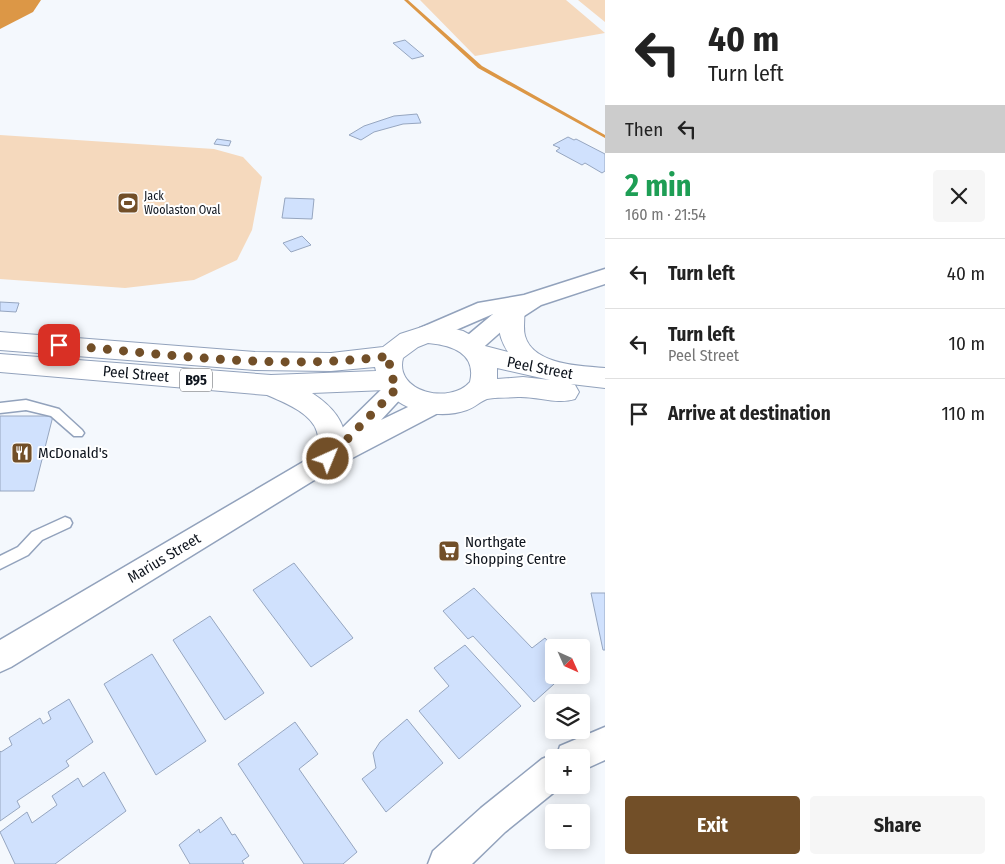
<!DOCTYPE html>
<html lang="en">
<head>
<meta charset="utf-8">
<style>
	body { margin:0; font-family:"Fira Sans Condensed",sans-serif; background:#f6f6f6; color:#222; height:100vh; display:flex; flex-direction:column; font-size:19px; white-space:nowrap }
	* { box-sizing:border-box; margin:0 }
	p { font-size:16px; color:#767676 }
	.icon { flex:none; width:28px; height:28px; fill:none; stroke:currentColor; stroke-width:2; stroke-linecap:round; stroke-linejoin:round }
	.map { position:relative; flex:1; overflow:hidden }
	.side { display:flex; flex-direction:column; background:#fff; width:400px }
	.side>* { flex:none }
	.guide { background:#fff; color:#222; overflow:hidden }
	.needle { width:32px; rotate:135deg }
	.fabs { position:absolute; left:545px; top:639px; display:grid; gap:10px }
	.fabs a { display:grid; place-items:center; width:45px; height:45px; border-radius:5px; background:#fff; box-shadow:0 2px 12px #0003; font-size:25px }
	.pin { position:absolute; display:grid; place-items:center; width:42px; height:42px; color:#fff; margin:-21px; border-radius:10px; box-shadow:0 2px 8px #0006 }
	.me { position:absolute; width:55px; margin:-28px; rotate:44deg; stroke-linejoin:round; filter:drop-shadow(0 0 4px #0008) }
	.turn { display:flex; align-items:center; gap:18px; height:105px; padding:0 20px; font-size:22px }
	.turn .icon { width:65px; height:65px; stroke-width:2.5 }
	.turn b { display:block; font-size:35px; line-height:42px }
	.then { display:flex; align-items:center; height:48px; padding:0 20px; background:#0003; gap:10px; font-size:19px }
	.round { display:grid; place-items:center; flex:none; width:52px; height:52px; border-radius:5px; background:#f6f6f6 }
	.overview { display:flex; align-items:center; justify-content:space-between; height:85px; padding:0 20px }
	h1 { font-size:30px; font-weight:700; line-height:38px; color:#1e9e55 }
	.cta { display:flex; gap:10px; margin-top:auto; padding:10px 20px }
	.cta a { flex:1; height:58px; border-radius:5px; background:#724f28; color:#fff; font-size:20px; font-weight:700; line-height:58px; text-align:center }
	.cta a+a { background:#f6f6f6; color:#222 }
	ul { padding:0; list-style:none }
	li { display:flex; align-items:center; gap:15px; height:70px; padding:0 20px; border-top:1px solid #e0e0e0 }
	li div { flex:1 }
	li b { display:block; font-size:19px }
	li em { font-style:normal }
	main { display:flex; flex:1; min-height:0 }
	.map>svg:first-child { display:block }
	.green { fill:#f5d9bd }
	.water { fill:#dc9746 }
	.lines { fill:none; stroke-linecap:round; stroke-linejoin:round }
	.stream { fill:#dc9746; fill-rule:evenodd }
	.building { fill:#d0e1fd; stroke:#96a6c0 }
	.lane-casing { stroke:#92a2bc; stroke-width:3 }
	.street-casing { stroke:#92a2bc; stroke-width:3 }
	.primary-casing { stroke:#92a2bc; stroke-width:2 }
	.lane { fill:#fff; fill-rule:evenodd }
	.street { fill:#fff; fill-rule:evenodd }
	.primary { fill:#fff; fill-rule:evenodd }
	.route { stroke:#724f28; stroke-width:9; stroke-dasharray:0 16.2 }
	.labels { text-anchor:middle; stroke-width:4; stroke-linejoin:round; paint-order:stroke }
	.far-poi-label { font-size:12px; fill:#0e141d; stroke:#fff; text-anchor:start }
	.shield { fill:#fff; stroke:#565a61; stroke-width:1 }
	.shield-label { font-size:14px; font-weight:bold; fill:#0e141d }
	.street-label { font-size:15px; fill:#0e141d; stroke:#fff }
	.poi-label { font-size:15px; fill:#0e141d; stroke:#fff; text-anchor:start }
</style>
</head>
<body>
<main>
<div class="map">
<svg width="605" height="864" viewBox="0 0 605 864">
	<rect width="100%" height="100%" fill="#f4f8fd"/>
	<path class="green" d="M420,0H566L605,33L475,56Z
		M578,0H605V22Z
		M0,135L214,149L243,157L262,177L252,230L237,260L194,280L125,288L0,279Z"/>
	<path class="water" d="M0,0H41L33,12L0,29Z"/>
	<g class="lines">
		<path class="stream" d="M404,0H408L482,66L605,135V138L478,68Z"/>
	</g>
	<path class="building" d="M405,40L424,56L412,59L393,43Z
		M417,114L421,123L403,124L374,132L361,140L349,135L364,126L394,116Z
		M568,137L574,140L576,139L605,154V171L602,173L585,163L582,165L556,151L560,148L553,145Z
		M217,139L231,141L229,146L214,144Z
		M285,198L314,199L312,219L282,218Z
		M302,236L311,245L291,252L283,243Z
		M0,302L19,303L16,312L0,311Z
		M0,416H53L34,491H0Z
		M294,563L353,638L311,667L253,590Z
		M474,588L532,648L545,638L554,648V675H564L534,702L473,636L468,639L443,611Z
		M591,593H605V650H603Z
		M210,616L264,693L225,720L173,640Z
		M465,645L521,706L459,759L419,711L449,686L434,668Z
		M152,654L206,741L156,775L104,684Z
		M69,699L93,742L66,761L69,766L17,801L20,807L0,821V751L1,752L12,745L9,738L40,718L43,724L51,719L48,712Z
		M407,719L443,763L386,812L362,779L376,768L373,753L380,742Z
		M295,722L318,754L299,769L357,852L343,864H304L238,764Z
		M104,772L126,811L55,864H15L0,832L27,812L32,823L57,805L52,796L78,778L83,787Z
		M221,817L232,835L235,834L249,856L242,861L244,864H190L179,845L199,829L200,833Z"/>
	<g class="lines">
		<g class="lane-casing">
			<path id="lane" d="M26,400L59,409L82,430L84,433L82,436H74L51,416L26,410L0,413V403Z
				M65,517L70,519L72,523L70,527L42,540L28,555L0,569V556L18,547L32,532Z"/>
		</g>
		<g class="street-casing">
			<path id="street" d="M605,269V284L541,305L504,329L478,352L470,354L462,352L459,346L462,340L493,314L428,342L420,340L417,334L420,328L478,303L524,295Z
				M398,378L406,381L410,387L406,393L381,420L433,395L442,397L445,404L442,411L337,466L11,667L0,672V640L332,445L330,443L334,436L390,381Z
				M605,727V760L581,771V758H554V785H563L505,832L472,864H428L433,851L481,808L542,759L554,754L557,755L560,746Z"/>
		</g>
		<g class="primary-casing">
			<path id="primary" d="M513,303L522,305C527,314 522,325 525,336C533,365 581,366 605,368V388L571,384L575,385L579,392L575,399C557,405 537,396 518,397C508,398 496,397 487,399C481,401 474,408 467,410C442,419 403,413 386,390L312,393C340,411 355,435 338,467L328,470L318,467L314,459C316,450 320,441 317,432C312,413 283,402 267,395L0,372V354L271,375L376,371L375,367L331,371L255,370L0,350V332L255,352L331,353L383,347L400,334L428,325L447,327L463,331L474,337L485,346L508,352C499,338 495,321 504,305ZM428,343C451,345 477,353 470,382C450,405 394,392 403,358L418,347ZM497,368L550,380L523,377L497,379Z"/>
		</g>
		<use href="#lane" class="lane"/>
		<use href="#street" class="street"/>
		<use href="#primary" class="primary"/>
	</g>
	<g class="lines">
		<path class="route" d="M59,345C169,354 280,371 390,356L389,373L398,387L328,459"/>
	</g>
	<defs>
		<g id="stadium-square" transform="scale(1.125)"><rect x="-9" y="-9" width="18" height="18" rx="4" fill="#724f28" stroke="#fff"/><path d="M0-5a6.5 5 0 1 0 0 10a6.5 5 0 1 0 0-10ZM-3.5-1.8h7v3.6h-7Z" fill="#fff"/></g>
		<g id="restaurant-square" transform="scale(1.125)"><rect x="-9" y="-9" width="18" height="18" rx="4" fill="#724f28" stroke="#fff"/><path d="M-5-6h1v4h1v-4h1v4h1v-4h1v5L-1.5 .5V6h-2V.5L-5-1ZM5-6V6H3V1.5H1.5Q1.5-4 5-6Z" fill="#fff"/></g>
		<g id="supermarket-square" transform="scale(1.125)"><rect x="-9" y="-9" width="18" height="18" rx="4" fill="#724f28" stroke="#fff"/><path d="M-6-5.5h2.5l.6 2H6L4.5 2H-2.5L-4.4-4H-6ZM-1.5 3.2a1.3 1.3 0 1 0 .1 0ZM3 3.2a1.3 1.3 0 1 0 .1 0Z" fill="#fff"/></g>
	</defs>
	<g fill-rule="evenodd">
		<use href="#stadium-square" x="128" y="203"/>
		<use href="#restaurant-square" x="22" y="453"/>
		<use href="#supermarket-square" x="449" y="551"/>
	</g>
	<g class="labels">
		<g class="far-poi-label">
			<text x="144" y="200">Jack<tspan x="144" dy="14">Woolaston Oval</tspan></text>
		</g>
		<rect class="shield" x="180" y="368.5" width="32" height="23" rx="4"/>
		<g class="shield-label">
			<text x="196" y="385">B95</text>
		</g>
		<g class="street-label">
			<text transform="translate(540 368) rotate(11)" y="5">Peel Street</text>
			<text transform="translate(136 374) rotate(5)" y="5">Peel Street</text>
			<text transform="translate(164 558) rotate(-31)" y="5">Marius Street</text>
		</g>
		<g class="poi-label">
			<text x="38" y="458">McDonald's</text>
			<text x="465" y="547">Northgate<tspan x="465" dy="17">Shopping Centre</tspan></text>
		</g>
	</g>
</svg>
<div class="fabs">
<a><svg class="needle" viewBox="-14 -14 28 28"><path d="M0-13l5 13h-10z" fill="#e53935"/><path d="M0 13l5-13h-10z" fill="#767676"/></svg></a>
<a><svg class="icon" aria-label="layers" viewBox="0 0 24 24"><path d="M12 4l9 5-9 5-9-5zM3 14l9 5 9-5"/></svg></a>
<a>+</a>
<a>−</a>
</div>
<div class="pin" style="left:59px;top:345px;background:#d93025"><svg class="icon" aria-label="arrive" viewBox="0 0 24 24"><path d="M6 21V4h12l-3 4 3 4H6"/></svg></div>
<svg class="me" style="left:328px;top:459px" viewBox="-20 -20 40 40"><circle r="17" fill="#724f28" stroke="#fff" stroke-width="3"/><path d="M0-11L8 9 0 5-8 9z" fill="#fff"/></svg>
</div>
<section class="side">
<div class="guide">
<div class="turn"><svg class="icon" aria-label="left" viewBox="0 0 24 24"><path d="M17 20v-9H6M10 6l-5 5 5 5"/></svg><div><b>40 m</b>Turn left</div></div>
<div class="then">Then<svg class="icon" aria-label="left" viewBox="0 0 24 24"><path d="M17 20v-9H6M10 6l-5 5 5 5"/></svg></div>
</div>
<div class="overview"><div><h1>2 min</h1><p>160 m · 21:54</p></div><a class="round"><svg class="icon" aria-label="close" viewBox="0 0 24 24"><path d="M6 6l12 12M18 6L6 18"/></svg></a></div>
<ul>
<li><svg class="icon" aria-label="left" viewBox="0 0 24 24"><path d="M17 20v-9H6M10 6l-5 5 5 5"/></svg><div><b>Turn left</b></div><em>40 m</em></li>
<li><svg class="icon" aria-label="left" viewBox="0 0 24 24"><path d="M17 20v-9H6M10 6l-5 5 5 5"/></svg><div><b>Turn left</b><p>Peel Street</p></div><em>10 m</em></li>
<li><svg class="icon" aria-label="arrive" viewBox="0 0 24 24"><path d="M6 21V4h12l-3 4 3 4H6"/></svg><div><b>Arrive at destination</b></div><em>110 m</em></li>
</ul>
<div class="cta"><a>Exit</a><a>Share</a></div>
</section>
</main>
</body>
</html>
